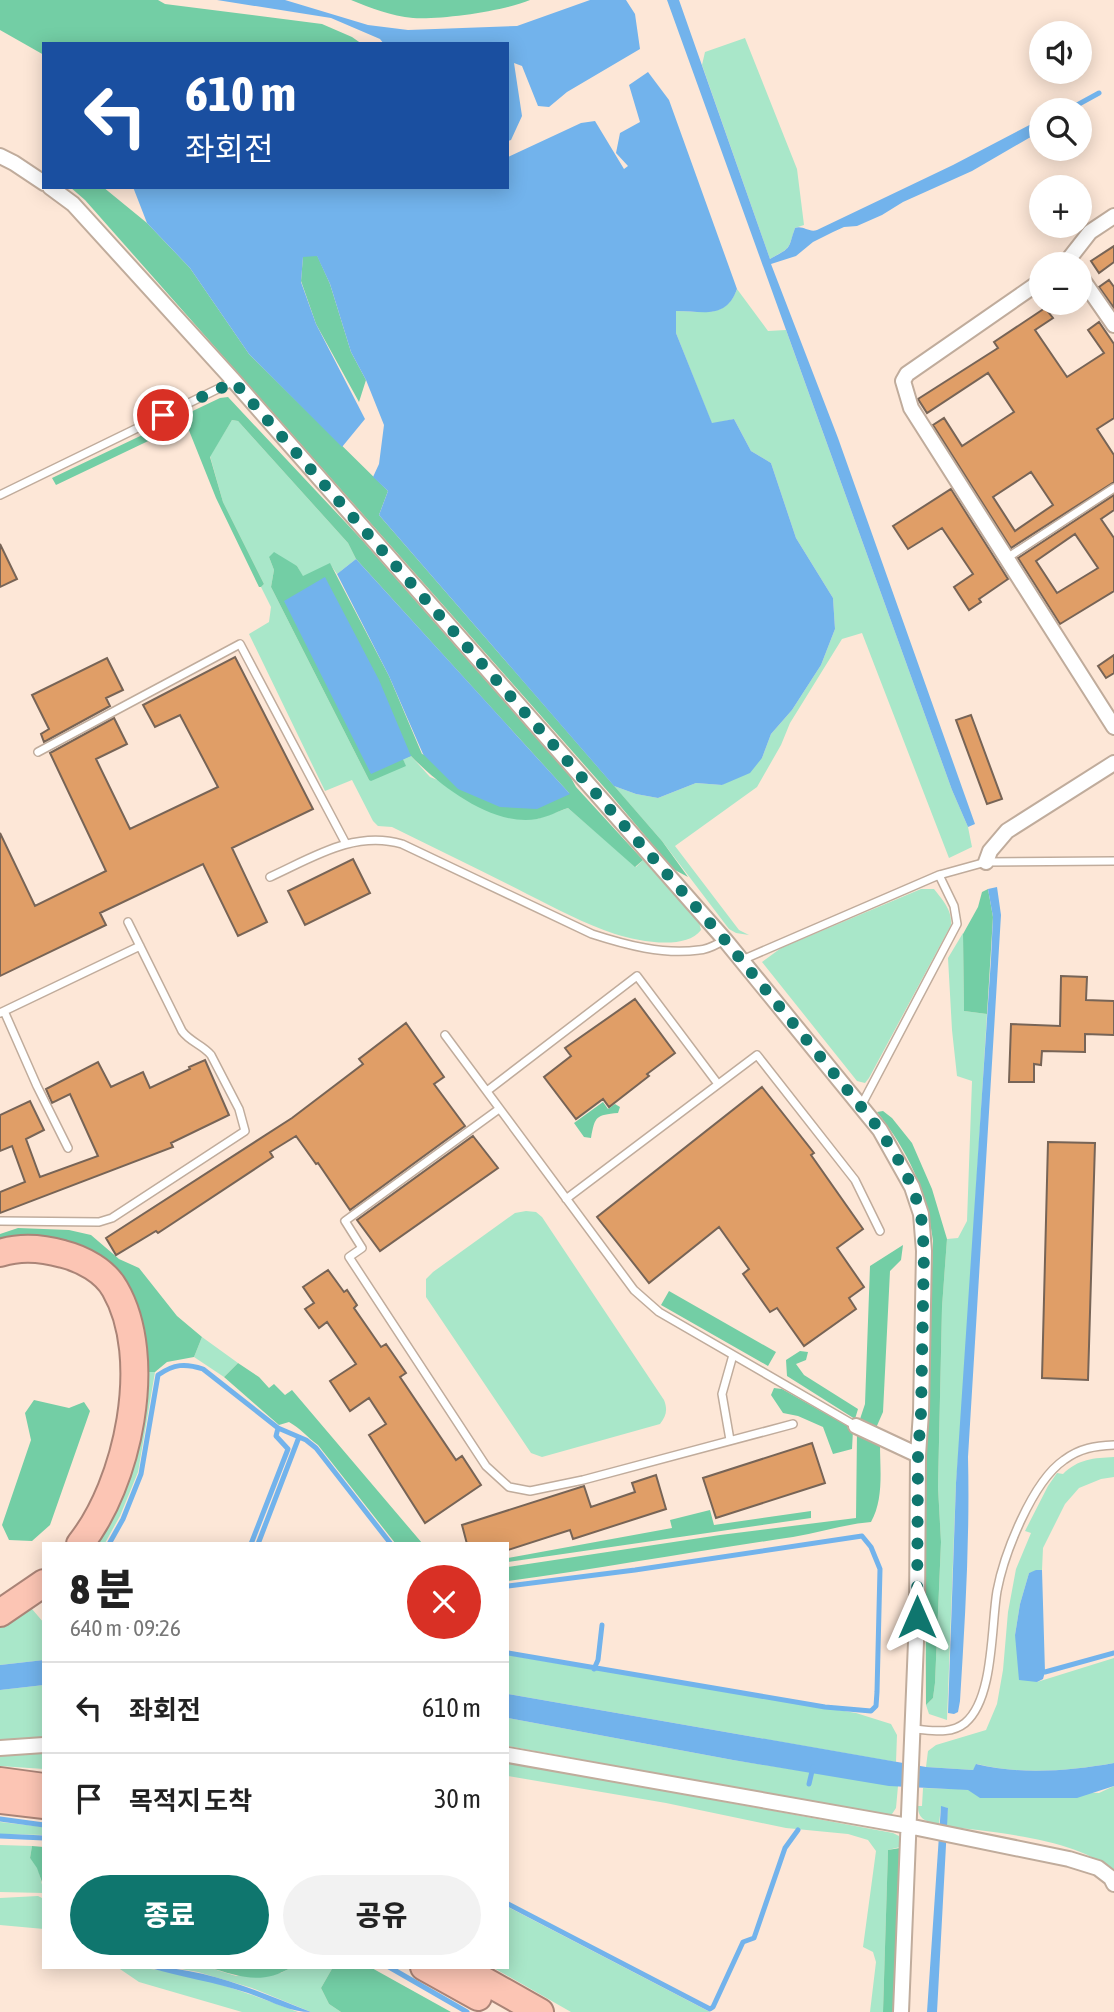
<!DOCTYPE html>
<html lang="ko">
<head>
<meta charset="utf-8">
<style>
	body { margin:0; font-family:"Asap Condensed","Noto Sans KR",sans-serif; background:#f2f2f2; color:#222; height:100vh; display:flex; flex-direction:column; font-size:26px; white-space:nowrap }
	* { box-sizing:border-box; margin:0 }
	p { font-size:23px; color:#767676 }
	.icon { flex:none; width:38px; height:38px; fill:none; stroke:currentColor; stroke-width:2; stroke-linecap:round; stroke-linejoin:round }
	.map { position:relative; flex:1; overflow:hidden }
	.sheet { position:absolute; left:42px; top:1542px; width:467px; height:427px; display:flex; flex-direction:column; background:#fff; border-radius:0px; box-shadow:0 4px 18px #0003 }
	.sheet>* { flex:none }
	.banner { position:absolute; left:42px; top:42px; width:467px; height:147px; border-radius:0px; box-shadow:0 4px 18px #0003; background:#1a4fa0; color:#fff; overflow:hidden }
	.buttons { position:absolute; left:1029px; top:21px; display:grid; gap:14px }
	.buttons a { display:grid; place-items:center; width:63px; height:63px; border-radius:50%; background:#fff; box-shadow:0 4px 18px #0003; font-size:35px }
	.pin { position:absolute; display:grid; place-items:center; width:60px; height:60px; color:#fff; margin:-30px; border:4px solid #fff; border-radius:50%; box-shadow:0 2px 7px #0007 }
	.me { position:absolute; width:77px; margin:-38px; rotate:0deg; stroke-linejoin:round; filter:drop-shadow(0 0 5px #0008) }
	.turn { display:flex; align-items:center; gap:24px; height:147px; padding:0 28px; font-size:32px }
	.turn .icon { width:91px; height:91px; stroke-width:2.5 }
	.turn b { display:block; font-size:49px; line-height:60px }
	.round { display:grid; place-items:center; flex:none; width:74px; height:74px; border-radius:37px; background:#f2f2f2 }
	.headline { display:flex; align-items:center; justify-content:space-between; height:119px; padding:0 28px }
	h1 { font-size:42px; font-weight:800; line-height:52px }
	.button { display:flex; gap:14px; margin-top:auto; padding:14px 28px }
	.button a { flex:1; height:80px; border-radius:42px; background:#0f766e; color:#fff; font-size:28px; font-weight:800; line-height:80px; text-align:center }
	.button a+a { background:#f2f2f2; color:#222 }
	ul { padding:0; list-style:none }
	li { display:flex; align-items:center; gap:21px; height:91px; padding:0 28px; border-top:2px solid #e0e0e0 }
	li div { flex:1 }
	li b { display:block; font-size:26px }
	li em { font-style:normal }
	.map>svg:first-child { display:block }
	.green { fill:#a9e7c9 }
	.forest { fill:#73cea5 }
	.water { fill:#72b3ec }
	.lines { fill:none; stroke-linecap:round; stroke-linejoin:round }
	.stream { stroke:#72b3ec; stroke-width:5 }
	.building { fill:#e09e67; stroke:#776456; stroke-width:2; fill-rule:evenodd }
	.service-casing { stroke:#c0ac9c; stroke-width:10 }
	.minor-casing { stroke:#c0ac9c; stroke-width:18 }
	.motorway-casing { stroke:#aa8477; stroke-width:30 }
	.service { stroke:#fff; stroke-width:7 }
	.minor { stroke:#fff; stroke-width:14 }
	.motorway { stroke:#fcc5b4; stroke-width:26 }
	.route { stroke:#0f766e; stroke-width:12; stroke-dasharray:0 21.6 }
</style>
</head>
<body>
<div class="map">
<svg width="1114" height="2012" viewBox="0 0 1114 2012">
	<rect width="100%" height="100%" fill="#fde7d7"/>
	<path class="green" d="M745,38L797,169L804,225L795,228C787,252 792,246 770,259L702,65L705,52Z
		M737,289L768,331L786,330L952,790L968,827L972,847L949,858L862,633L842,639L790,723L781,745L757,787L675,846L739,930L749,935L736,933L729,929L662,841L614,786L636,794L658,798L696,783L722,785L762,758L771,734L792,710L821,665L835,629L833,598L796,538L771,463L751,451L734,419L712,424L676,333V311C703,311 726,319 737,289Z
		M232,420L238,421L348,543L356,559L337,574L330,564L303,577L297,566L269,557L274,570L271,587L369,780L405,765L403,759L411,756L430,777L537,819L568,808L636,867L643,860L699,922L701,930C685,951 638,941 615,934C585,924 555,908 527,894C482,871 437,849 392,827L378,826L373,821L352,780L325,791L249,634L269,622L271,607L261,587L264,584L223,502L210,456Z
		M921,889H934C943,901 952,909 951,925L869,1078L865,1083L857,1081L762,962L781,948Z
		M963,933L964,1011L987,1014L963,1402L956,1483L947,1720L929,1714L926,1705L933,1698L935,1683L941,1542L938,1487L942,1307L947,1239L958,1238L967,1221L972,1081L957,1076L952,1030L948,958Z
		M526,1211L536,1212L542,1217L664,1400C668,1410 666,1416 660,1424L542,1457L531,1453L426,1297V1279L433,1272L515,1213Z
		M202,1337L238,1363L224,1377L194,1357Z
		M141,1372H155L138,1472L120,1516L105,1543L89,1544Z
		M1114,1457V1477L1101,1479L1079,1488L1065,1504L1043,1548L1042,1570L1029,1573L1020,1604L1015,1635L1037,1682L1114,1658V1763C1070,1771 1020,1775 977,1764L973,1770L926,1767L928,1751L936,1745L986,1730L997,1704L1003,1670L1008,1612L1016,1569L1031,1533L1025,1531L1048,1486L1057,1473L1063,1474C1078,1459 1094,1458 1114,1457Z
		M44,1593V1600L32,1609L44,1623V1660L0,1665V1621Z
		M508,1655L856,1713L891,1724L897,1735L896,1762L508,1694Z
		M44,1685V1737L0,1740V1690Z
		M508,1718L733,1760L898,1786L896,1808L892,1814L884,1815L508,1746Z
		M44,1752V1769L0,1766V1754Z
		M508,1762L893,1833L899,1836L900,1847L888,1850L883,2012H870L876,1962L873,1952L863,1947L876,1851L868,1840L848,1834L786,1828L666,1803L508,1776Z
		M1114,1786V1875C1089,1839 988,1832 946,1826L948,1808L941,1807L939,1824C927,1822 918,1820 918,1806H922L923,1788L1099,1793Z
		M0,1822L44,1827V1835L0,1834Z
		M0,1845L32,1846L30,1858L38,1868L44,1893L0,1892Z
		M38,1896L44,1899V1929L0,1925V1898Z
		M508,1907L710,2012H571L492,1967H508Z
		M117,1967C180,1967 240,1990 298,2012H242L139,1982Z
		M169,1967H207L236,1976L281,1973L292,1967H333L321,1988L329,2004L341,2012H311L252,1988L198,1972Z"/>
	<path class="forest" d="M0,0H158L165,4L322,24L352,37L362,44H44V55L0,30Z
		M351,0H530C505,11 440,20 413,18C391,16 371,8 351,0Z
		M70,187H103L147,223L190,268L249,354L388,491L379,515L662,841L688,877L673,869L611,795L85,200Z
		M317,255L330,284L351,352L366,380L359,402L316,324L301,281L303,256Z
		M228,397L362,540L570,776L576,787L643,860L635,867L568,808C558,811 548,817 537,819C493,827 440,786 411,756L403,759L406,766L371,781L369,780L271,587L274,570L269,557L274,552L297,566L303,576L330,563L389,676L422,754L569,793L356,559L348,543L238,421L232,420L210,457L223,502L264,584L261,587H259L216,498L186,423L56,485L52,478L220,398Z
		M988,889L993,917L987,1014L964,1011L963,934L978,907L982,892Z
		M603,1102L608,1109L615,1104L620,1107L618,1113C596,1115 595,1116 591,1138L584,1137L574,1123Z
		M883,1111L892,1118L912,1143L932,1189L947,1239L942,1307L938,1487L941,1542L935,1683L933,1698L926,1705L925,1467L933,1241C927,1191 908,1151 877,1112Z
		M18,1228L69,1230L91,1235L119,1259L139,1268L177,1316L202,1337L194,1357L167,1362L155,1372H141L119,1282L0,1247V1234Z
		M903,1245L901,1260L890,1271L883,1412L876,1428L859,1422L865,1404L870,1266Z
		M669,1291L776,1352L768,1366L661,1305Z
		M800,1351L808,1352L806,1360L796,1364L804,1375L858,1409L855,1419L787,1376L786,1360Z
		M238,1363L259,1377L269,1388L274,1384L285,1395L292,1390L422,1543H395L318,1445C307,1437 300,1428 289,1422L279,1425L224,1377Z
		M774,1388L782,1389L851,1428L853,1430L852,1449L833,1454L823,1427L798,1416L783,1413L771,1395Z
		M34,1400L69,1408L84,1402L90,1411L50,1525L32,1541L9,1540L2,1525L31,1440L25,1413Z
		M857,1433L880,1444C880,1470 884,1499 871,1522C845,1524 819,1533 793,1537C697,1551 603,1568 508,1581V1567L720,1535L856,1518Z
		M710,1510L714,1525L811,1511V1518L508,1562V1558L672,1528L670,1520Z
		M32,1846L44,1847V1888L37,1868L30,1858Z
		M900,1848L894,2012H883L888,1850Z
		M207,1967H292C260,1986 240,1976 207,1967Z
		M333,1967H370L451,2012H341L329,2004L321,1988Z"/>
	<path class="water" d="M217,0H285L368,25L408,30L517,26L590,0H626L635,14L640,49L567,92L549,107L538,106L522,66L514,63L522,116L511,140L508,141V44H384L380,39L331,18Z
		M667,0H679L770,259C793,246 787,251 795,228C803,225 809,233 817,230L953,165L1041,119V131L972,171L903,202L882,215L857,226L844,227L833,232L813,242L796,256L771,264L838,438L975,824L968,827L952,790Z
		M648,72L669,100L737,289C726,320 703,311 676,311V333L712,423L734,419L751,451L771,463L796,538L833,598L835,629L821,665L792,710L771,734L762,758L750,773L722,785L696,783L658,798L636,794L614,786L379,515L388,491L373,477L379,464L384,425L366,380L351,352L330,284L317,256L303,257L301,282L316,324L365,419L342,447L249,354L190,268L147,223L133,187H508V157L581,123L595,121L624,169L628,166L616,153L620,133L640,122L629,85Z
		M356,559L570,794L537,809L500,807L458,789L423,754L389,676L337,574Z
		M325,577L379,680L411,756L371,774L284,601Z
		M997,887L1001,915L968,1457C970,1539 965,1620 960,1701L958,1712L954,1714L948,1713L956,1483L991,959L993,917L988,889Z
		M1036,1570H1042L1045,1672L1043,1679L1037,1682L1019,1680L1015,1635L1020,1604L1029,1573Z
		M44,1660V1685L0,1690V1665Z
		M508,1694L926,1767L973,1770L976,1764C1020,1775 1070,1771 1114,1763V1786L1077,1798H980L968,1790L889,1786L733,1760L508,1718Z
		M941,1806L948,1808L937,2012H927Z
		M147,1967C204,1967 258,1991 311,2012C289,2012 269,2000 248,1993C215,1982 180,1977 147,1967Z"/>
	<g class="lines">
		<path class="stream" d="M1068,110L1099,93
			M109,1544L123,1519L141,1474L158,1375C174,1364 185,1363 203,1369L278,1428L306,1440L316,1448L391,1544
			M251,1544L288,1449L276,1436L278,1428
			M258,1544L299,1437
			M508,1586L635,1570L862,1536L871,1547L880,1569L877,1692L876,1706L871,1711L825,1707L508,1653
			M594,1669L598,1660L602,1625
			M1045,1672L1114,1653
			M809,1784L813,1767
			M0,1819L44,1825
			M0,1836L44,1838
			M508,1904L710,2009L713,2007L743,1942L754,1938L785,1848L798,1830
			M389,1967L467,2012"/>
	</g>
	<path class="building" d="M1114,246V262L1099,273L1091,261Z
		M1109,280L1114,287V308L1099,287Z
		M1045,308L1053,318L1035,330L1067,377L1104,353L1088,330L1099,322L1114,344V418L1097,429L1114,455V482L1011,548L933,425L944,418L962,446L1014,412L988,373L927,413L918,399L998,348L994,342ZM1031,472L1053,505L1015,531L993,497Z
		M951,489L1008,579L979,599L981,602L969,610L954,587L973,574L942,528L908,549L893,526Z
		M1114,495V510L1101,519L1114,538V591L1060,624L1018,558ZM1075,534L1098,568L1057,593L1036,561Z
		M0,544L17,579L0,587Z
		M1114,655V673L1106,678L1098,666Z
		M235,657L313,809L232,848L267,922L238,936L203,864L100,913L106,925L0,976V833L35,906L106,871L50,753L114,718L127,744L96,759L130,829L218,787L180,715L155,727L143,705Z
		M107,658L123,690L106,698L110,706L44,742L41,734L49,729L32,695Z
		M971,715L1002,799L987,804L956,720Z
		M353,859L370,893L305,925L288,891Z
		M1061,976L1087,977L1086,1000L1114,1001V1035L1085,1034V1052L1042,1051L1041,1065L1034,1064V1082H1009L1011,1024L1060,1026Z
		M635,999L675,1053L647,1074L649,1076L609,1107L603,1099L576,1119L544,1077L571,1056L565,1048Z
		M406,1023L444,1077L434,1084L465,1126L350,1210L318,1163L316,1164L296,1136L270,1152L273,1157L158,1233L156,1231L116,1255L106,1238L292,1118L363,1064L359,1059Z
		M205,1060L229,1115L171,1143L173,1147L0,1213V1192L25,1182L12,1146L0,1151V1115L30,1101L44,1130L26,1139L40,1177L98,1156L70,1094L52,1103L46,1089L98,1062L111,1087L143,1072L150,1088L190,1069L189,1067Z
		M762,1087L814,1153L811,1155L863,1229L837,1248L864,1287L849,1298L856,1309L804,1346L777,1308L770,1312L743,1274L749,1269L719,1227L649,1283L597,1217Z
		M473,1136L498,1168L380,1251L357,1220Z
		M1048,1142L1095,1143L1088,1380L1042,1378Z
		M328,1270L344,1292L347,1290L357,1305L354,1308L381,1347L386,1344L406,1373L400,1377L456,1460L462,1456L481,1485L425,1523L369,1435L386,1424L369,1398L350,1411L330,1381L356,1364L327,1322L319,1328L305,1309L314,1303L303,1287Z
		M812,1443L825,1483L716,1518L703,1478Z
		M656,1475L666,1509L573,1539L570,1530L508,1550V1544H467L462,1525L584,1486L591,1507L635,1492L632,1483Z"/>
	<g class="lines">
		<g class="service-casing">
			<path id="service" d="M0,495L234,381
				M1007,558L1114,488
				M38,752L240,644L345,842
				M270,877C312,858 354,830 402,844L592,934C626,945 663,955 699,950C708,950 717,944 725,940
				M742,960L939,875L986,862L1114,861
				M4,1011L37,1086L68,1148
				M0,1013L140,946
				M445,1035L634,1290L659,1312L856,1426
				M487,1091L637,976L718,1084
				M861,1106L957,924L954,906L939,875
				M499,1109L345,1221L362,1248L349,1257L486,1466L509,1487L530,1491L583,1480L793,1424
				M566,1199L757,1055L855,1180L880,1231
				M0,1221L99,1222L112,1218L245,1131L239,1109L211,1055C203,1045 190,1042 182,1031L128,922
				M730,1440L722,1394L733,1355
				M913,1729C931,1730 950,1735 965,1723C994,1699 991,1626 997,1591C1004,1554 1032,1482 1064,1460C1080,1448 1095,1446 1114,1445"/>
		</g>
		<g class="minor-casing">
			<path id="minor" d="M0,156L14,163L44,183
				M50,187L73,204L234,381L725,940L880,1130L912,1187L921,1214L924,1251L921,1413L918,1455L917,1617L901,2012
				M1065,264L1090,232L1114,216
				M1080,276L1114,325
				M1041,281L907,374L903,381L911,408L1114,727
				M986,862L990,851L1007,831L1114,763
				M856,1426L918,1455
				M0,1748L44,1745
				M508,1755L908,1826L1069,1859L1098,1868L1111,1878L1114,1884"/>
		</g>
		<g class="motorway-casing">
			<path id="motorway" d="M0,1253C21,1246 42,1248 63,1254C83,1259 105,1271 115,1289C155,1358 128,1484 80,1544
				M0,1613L44,1583
				M0,1781L44,1787
				M0,1800L44,1805
				M424,1967L478,1997
				M460,1967L540,2012"/>
		</g>
		<use href="#service" class="service"/>
		<use href="#minor" class="minor"/>
		<use href="#motorway" class="motorway"/>
	</g>
	<g class="lines">
		<path class="route" d="M163,415L234,382L725,940L880,1130L899,1161L912,1186L921,1214L924,1251L921,1413L918,1455L917,1617"/>
	</g>
</svg>
<div class="buttons">
<a><svg class="icon" aria-label="sound" viewBox="0 0 24 24"><path d="M4 9h4l5-4v14l-5-4H4zM17 9q2 3 0 6"/></svg></a>
<a><svg class="icon" aria-label="search" viewBox="0 0 24 24"><circle cx="10" cy="10" r="6"/><path d="M15 15l6 6"/></svg></a>
<a>+</a>
<a>−</a>
</div>
<div class="pin" style="left:163px;top:415px;background:#d93025"><svg class="icon" aria-label="arrive" viewBox="0 0 24 24"><path d="M6 21V4h12l-3 4 3 4H6"/></svg></div>
<svg class="me" style="left:917px;top:1617px" viewBox="-20 -20 40 40"><path d="M0-17L14 15 0 8-14 15z" fill="#0f766e" stroke="#fff" stroke-width="4"/></svg>
<div class="banner">
<div class="turn"><svg class="icon" aria-label="left" viewBox="0 0 24 24"><path d="M17 20v-9H6M10 6l-5 5 5 5"/></svg><div><b>610 m</b>좌회전</div></div>
</div>
<section class="sheet">
<div class="headline"><div><h1>8 분</h1><p>640 m · 09:26</p></div><a class="round" style="background:#d93025;color:#fff"><svg class="icon" aria-label="close" viewBox="0 0 24 24"><path d="M6 6l12 12M18 6L6 18"/></svg></a></div>
<ul>
<li><svg class="icon" aria-label="left" viewBox="0 0 24 24"><path d="M17 20v-9H6M10 6l-5 5 5 5"/></svg><div><b>좌회전</b></div><em>610 m</em></li>
<li><svg class="icon" aria-label="arrive" viewBox="0 0 24 24"><path d="M6 21V4h12l-3 4 3 4H6"/></svg><div><b>목적지 도착</b></div><em>30 m</em></li>
</ul>
<div class="button"><a>종료</a><a>공유</a></div>
</section>
</div>
</body>
</html>
